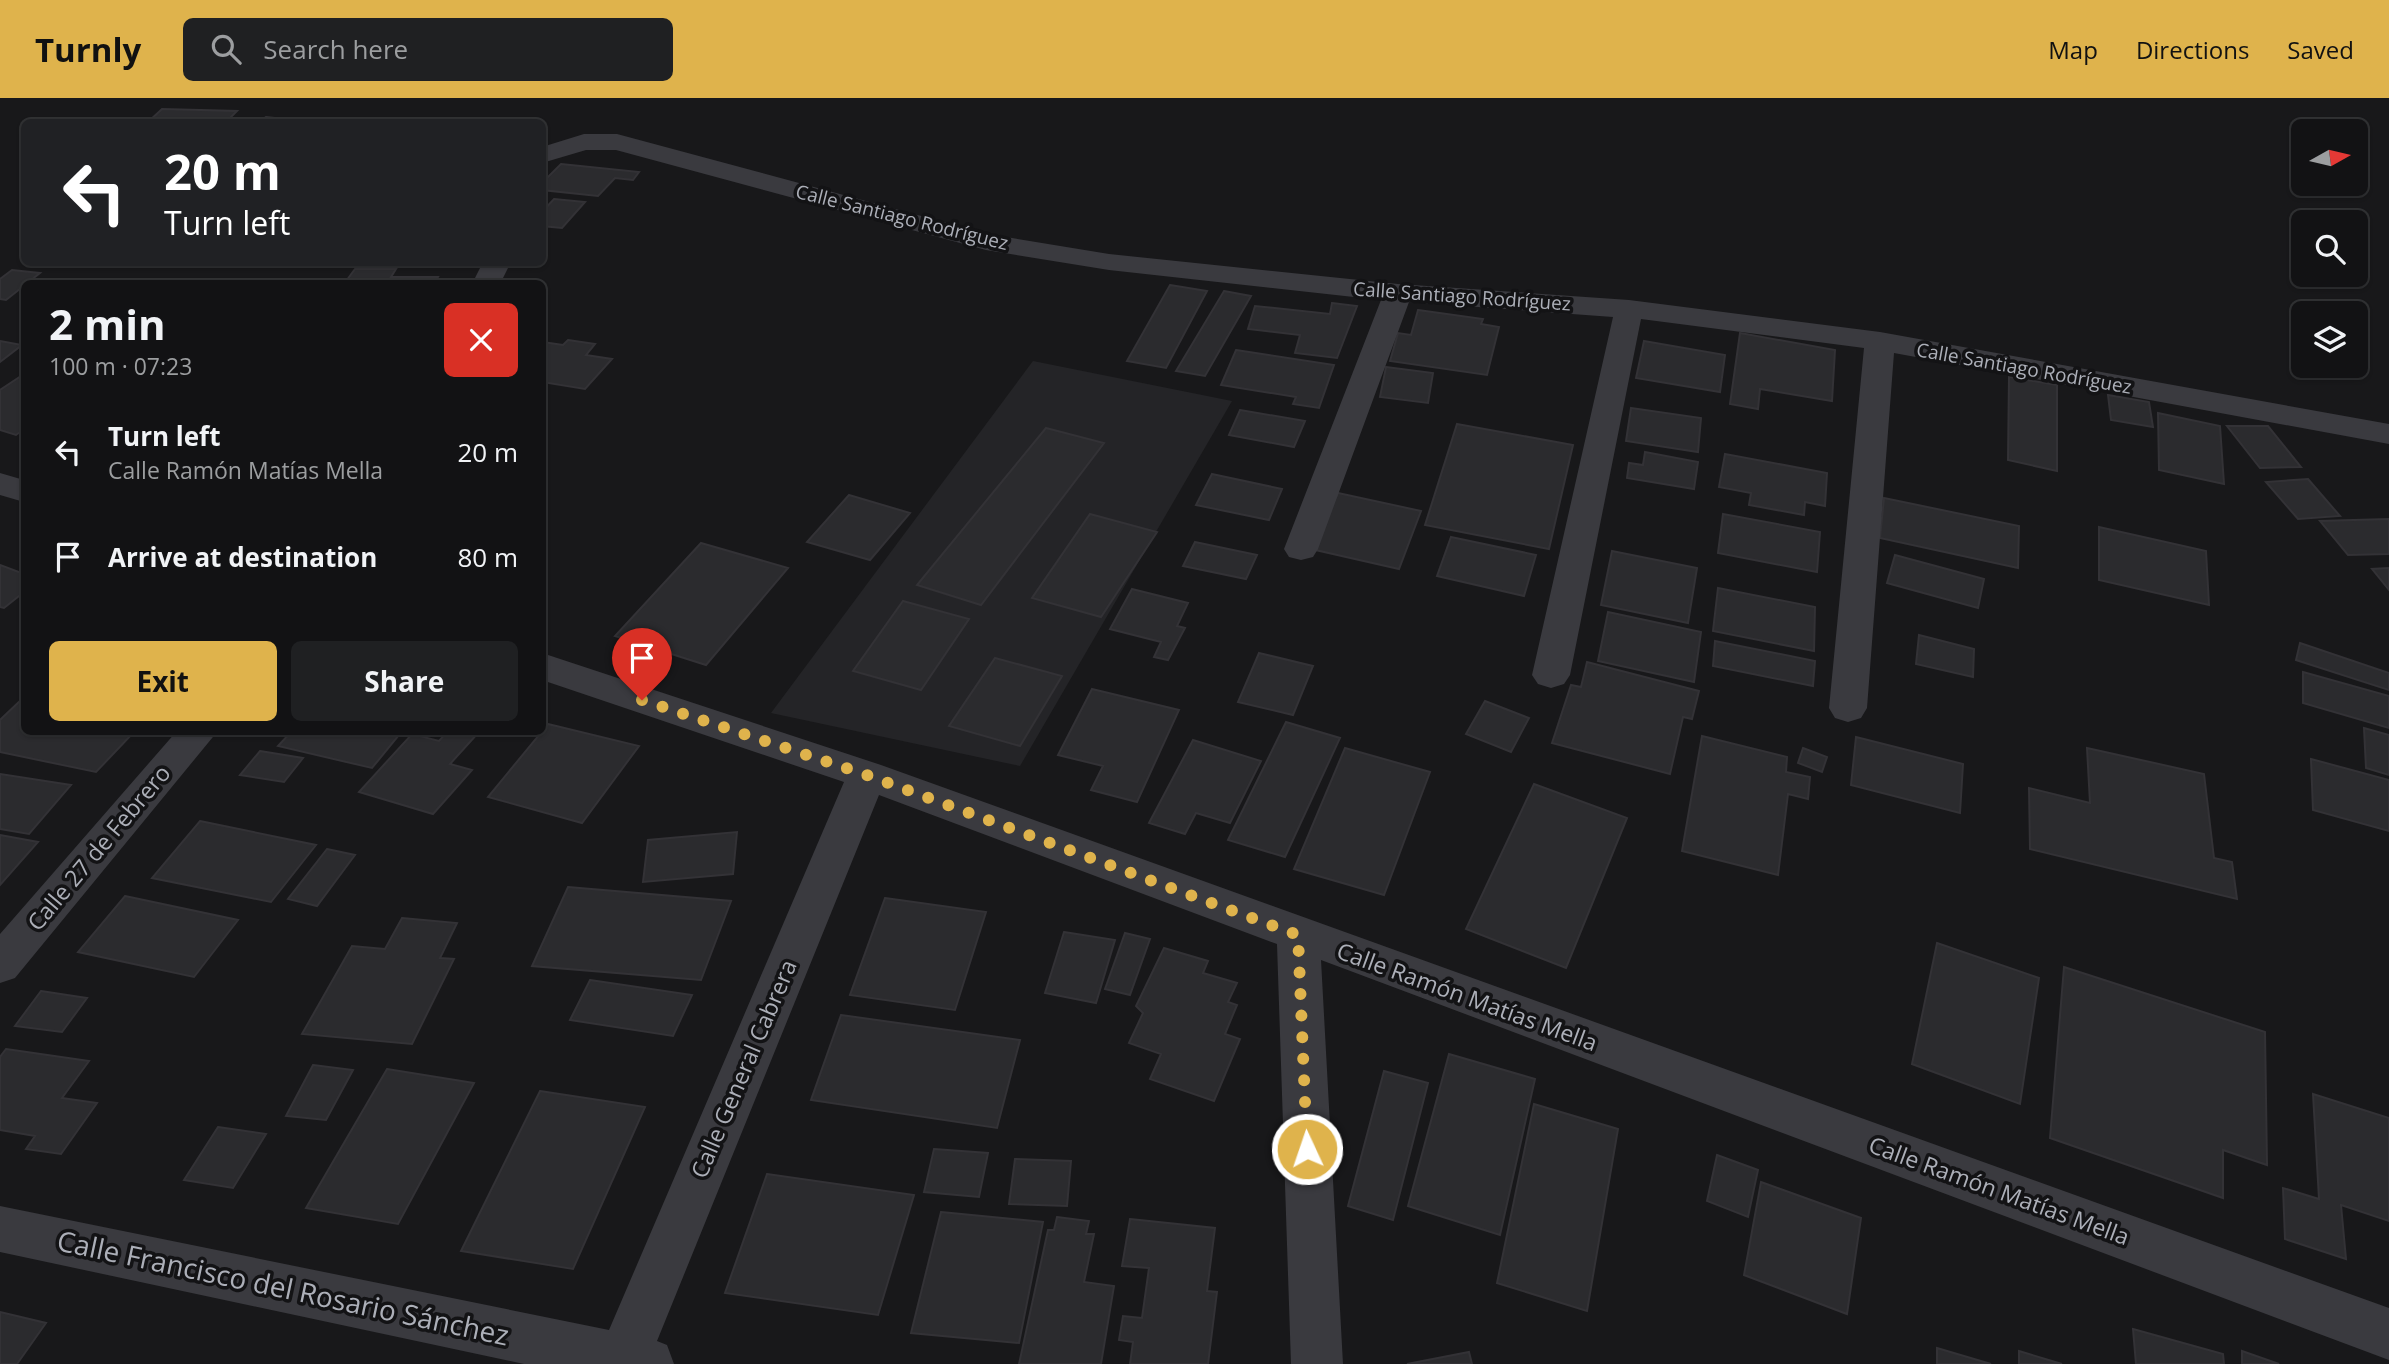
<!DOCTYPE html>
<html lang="en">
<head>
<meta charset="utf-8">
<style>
	body { margin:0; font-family:"Open Sans",sans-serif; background:#1f2022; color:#f1f3f6; height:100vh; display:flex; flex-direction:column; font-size:26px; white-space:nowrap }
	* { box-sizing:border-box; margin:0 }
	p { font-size:23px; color:#9c9ea0 }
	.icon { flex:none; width:38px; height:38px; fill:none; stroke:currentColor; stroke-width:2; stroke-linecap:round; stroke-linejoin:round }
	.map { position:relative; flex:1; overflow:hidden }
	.side { position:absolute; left:21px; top:182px; width:525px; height:455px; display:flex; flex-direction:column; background:#121214; border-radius:10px; box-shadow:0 2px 5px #0004,0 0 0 2px #313234 }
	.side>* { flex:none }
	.guide { position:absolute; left:21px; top:21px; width:525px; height:147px; border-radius:10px; box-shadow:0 2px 5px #0004,0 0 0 2px #313234; background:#202124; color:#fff; overflow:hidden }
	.needle { width:46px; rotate:82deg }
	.buttons { position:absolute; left:2291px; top:21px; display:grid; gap:14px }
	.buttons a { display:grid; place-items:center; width:77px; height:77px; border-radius:10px; background:#121214; box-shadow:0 2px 5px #0004,0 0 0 2px #313234; font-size:35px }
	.pin { position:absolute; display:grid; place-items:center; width:60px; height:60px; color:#fff; margin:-72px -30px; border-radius:50% 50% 50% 0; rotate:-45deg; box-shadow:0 0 7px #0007 }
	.pin .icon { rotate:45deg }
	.me { position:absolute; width:77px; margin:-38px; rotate:357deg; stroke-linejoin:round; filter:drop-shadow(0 0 5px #0008) }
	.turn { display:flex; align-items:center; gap:24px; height:147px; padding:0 28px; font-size:32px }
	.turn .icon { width:91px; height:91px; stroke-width:2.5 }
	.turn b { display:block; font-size:49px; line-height:60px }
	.round { display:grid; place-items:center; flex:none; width:74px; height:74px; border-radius:10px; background:#1f2022 }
	.head { display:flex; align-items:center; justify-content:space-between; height:119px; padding:0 28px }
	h1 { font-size:42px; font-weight:700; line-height:52px }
	.primary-button { display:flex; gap:14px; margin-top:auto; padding:14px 28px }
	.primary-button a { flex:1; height:80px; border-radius:10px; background:#dfb34c; color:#111; font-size:28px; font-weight:700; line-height:80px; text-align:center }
	.primary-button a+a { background:#1f2022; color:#f1f3f6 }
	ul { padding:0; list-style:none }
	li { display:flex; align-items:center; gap:21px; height:105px; padding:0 28px }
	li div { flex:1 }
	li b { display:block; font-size:26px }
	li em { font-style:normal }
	header { display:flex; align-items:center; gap:42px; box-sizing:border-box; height:98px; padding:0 35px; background:#dfb34c; color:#111 }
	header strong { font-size:33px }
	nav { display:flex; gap:38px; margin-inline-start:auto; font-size:24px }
	.search { width:490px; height:63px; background:#1f2022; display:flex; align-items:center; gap:18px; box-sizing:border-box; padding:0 24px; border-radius:10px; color:#9c9ea0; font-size:26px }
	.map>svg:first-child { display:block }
	.built { fill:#242427 }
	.building { fill:#2b2b2e; stroke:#333236; stroke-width:2 }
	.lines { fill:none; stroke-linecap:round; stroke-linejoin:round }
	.minor { fill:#3a3a3f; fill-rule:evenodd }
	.route { stroke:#dfb34c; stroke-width:12; stroke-dasharray:0 21.6 }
	.labels { text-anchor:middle; stroke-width:7; stroke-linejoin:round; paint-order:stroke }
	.far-street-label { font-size:19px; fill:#acafb8; stroke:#131315 }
	.street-label { font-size:23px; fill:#acafb8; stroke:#131315 }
	.near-street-label { font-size:28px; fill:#acafb8; stroke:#131315 }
</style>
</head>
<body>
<header>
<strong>Turnly</strong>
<div class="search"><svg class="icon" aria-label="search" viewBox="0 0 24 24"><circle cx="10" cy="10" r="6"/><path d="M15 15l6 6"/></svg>Search here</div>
<nav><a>Map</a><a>Directions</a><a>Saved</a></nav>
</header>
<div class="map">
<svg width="2389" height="1266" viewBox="0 0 2389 1266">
	<rect width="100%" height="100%" fill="#18181a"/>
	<path class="built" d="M1033,263L1232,303L1020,668L771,615Z"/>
	<path class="building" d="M162,11L237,13L226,24H148Z
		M266,19L311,24H258Z
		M561,66L639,74L633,82L615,80L598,98L542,92V85Z
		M554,101L585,104L562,130L542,128V114Z
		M355,171H396L391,179H438L434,186H344Z
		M12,172L40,175L6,202L0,201V181Z
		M1170,187L1207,193L1166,270L1127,263Z
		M1224,193L1251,198L1205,278L1176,273Z
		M1332,205L1357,208L1337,260L1295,255L1300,237L1248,231L1255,208L1330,216Z
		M1418,212L1483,221L1481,226L1499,229L1487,277L1390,263L1398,235L1411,237Z
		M1740,235L1835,252L1832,303L1760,291L1758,311L1730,306Z
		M568,242L595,246L586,257L612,261L585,291L542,284V244L563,247Z
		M0,243L22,247L0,264Z
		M1644,243L1725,257L1720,294L1636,280Z
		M1236,252L1334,267L1319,310L1293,306L1296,299L1221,287Z
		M1386,269L1433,275L1428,305L1380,299Z
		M24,276V331L16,337L0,332V292Z
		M2009,279L2057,287V373L2008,362Z
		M2108,297L2149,304L2153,329L2111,322Z
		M1631,310L1701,320L1698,354L1626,343Z
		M1240,312L1305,323L1294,349L1229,337Z
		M2158,315L2220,328L2224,386L2159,372Z
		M1457,326L1573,347L1549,451L1425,427Z
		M2227,328H2268L2301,369L2260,370Z
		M1046,330L1104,345L981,507L917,487Z
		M1645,354L1698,364L1694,391L1627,380L1629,365L1643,367Z
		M1725,356L1827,375L1825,408L1805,404L1804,417L1749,407L1751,395L1719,389Z
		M1212,376L1282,391L1269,422L1196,407Z
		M2308,381L2340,418L2298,421L2266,384Z
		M1338,395L1421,413L1399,471L1311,451Z
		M849,397L910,415L870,462L807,444Z
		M1884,400L2019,428L2018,470L1880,440Z
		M1090,416L1157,434L1101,519L1032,500Z
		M1723,416L1820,434L1817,474L1718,455Z
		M2389,421V456L2348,457L2320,423Z
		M2099,429L2206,453L2209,507L2099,482Z
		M1451,439L1536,457L1524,498L1437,478Z
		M1195,444L1257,457L1246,481L1183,468Z
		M701,445L788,470L706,567L615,538Z
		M1612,453L1697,470L1688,525L1601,507Z
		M1895,457L1984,481L1978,510L1887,485Z
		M0,467L24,476V494L4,510L0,509Z
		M2389,470V492L2372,471Z
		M1718,490L1815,509L1814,553L1713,533Z
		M1132,491L1188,505L1177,528L1185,530L1168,562L1154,559L1161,544L1110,531Z
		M903,503L969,521L921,592L853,573Z
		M1608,514L1701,534L1694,584L1598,563Z
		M1919,537L1974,551L1973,579L1916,566Z
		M1715,543L1815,563L1813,588L1713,568Z
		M2300,545L2389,575V592L2296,562Z
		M1259,555L1313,568L1293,617L1238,604Z
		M995,560L1062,578L1020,648L949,628Z
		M1587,564L1699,593L1692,621L1683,619L1670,676L1552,645L1571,587L1581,589Z
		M2303,574L2389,598V630L2303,605Z
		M1092,591L1179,612L1137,704L1091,692L1103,668L1058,657Z
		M24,599V634H134L96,674L0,654V622Z
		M1485,603L1529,620L1511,654L1466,636Z
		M1286,624L1340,640L1285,759L1228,742Z
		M548,626L639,648L582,725L488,699Z
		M2364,630L2389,637V677L2366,670Z
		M291,634H379L399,637L372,670L278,648Z
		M447,634H479L450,666L472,672L433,716L359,694L412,636L439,643Z
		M1702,638L1787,659L1786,674L1810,679L1808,701L1788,696L1778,777L1682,753Z
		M1856,639L1963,666L1960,715L1851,687Z
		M1193,642L1261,663L1230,725L1196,715L1185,736L1149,725Z
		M1345,650L1430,674L1384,797L1294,771Z
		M1803,650L1827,659L1822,674L1798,665Z
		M2087,650L2204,676L2214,760L2232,764L2237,801L2030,751L2029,690L2090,705Z
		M260,653L303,660L284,684L240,677Z
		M2311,661L2389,682V733L2313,712Z
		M0,676L71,687L29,736L0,731Z
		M1534,686L1627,720L1566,870L1466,831Z
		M200,723L316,747L271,804L152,780Z
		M737,734L733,776L643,784L648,742Z
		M0,737L38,744L0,787Z
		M327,751L355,757L317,808L288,801Z
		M568,789L731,803L701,882L532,868Z
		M125,798L238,822L194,879L78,854Z
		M885,800L986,814L955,912L850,897Z
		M402,820L457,825L440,860L454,861L412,946L302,936L352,848L385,851Z
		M1064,834L1115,842L1096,905L1045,895Z
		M1125,835L1150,841L1130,897L1105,891Z
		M1937,845L2039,880L2020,1006L1912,966Z
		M1164,850L1208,863L1203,875L1237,885L1228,904L1237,907L1225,936L1240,941L1214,1003L1150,981L1161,956L1129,945L1143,915L1136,908Z
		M2064,869L2265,934L2267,1067L2223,1052V1100L2050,1040Z
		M590,882L692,897L673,938L570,922Z
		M41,893L87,900L62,934L15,928Z
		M841,917L1020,942L997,1030L811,1002Z
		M6,951L89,963L62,1000L97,1005L61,1056L26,1051L35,1038L0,1032V959Z
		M1449,956L1535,981L1500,1137L1408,1108Z
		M313,967L353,972L326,1022L286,1018Z
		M387,971L474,985L398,1126L306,1110Z
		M1384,973L1428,985L1393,1122L1348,1108Z
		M540,993L645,1009L573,1171L461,1153Z
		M2313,996L2389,1020V1123L2341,1107L2346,1161L2285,1141L2283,1090L2319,1101Z
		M1534,1006L1618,1031L1587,1213L1497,1185Z
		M218,1029L266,1036L233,1090L184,1082Z
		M934,1051L988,1055L979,1099L924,1094Z
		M1717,1057L1758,1072L1748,1119L1707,1103Z
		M1015,1061L1071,1063L1067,1108L1009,1106Z
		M767,1076L914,1097L878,1217L725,1195Z
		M1761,1084L1861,1120L1847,1216L1744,1177Z
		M941,1114L1043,1124L1019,1245L911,1235Z
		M1057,1119L1089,1123L1086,1136H1094L1084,1184L1114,1188L1101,1266H1019L1048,1132H1054Z
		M1130,1121L1215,1130L1207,1193L1217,1194L1208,1266H1130L1133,1244L1119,1242L1123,1218L1142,1220L1149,1170L1122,1168Z
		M0,1214L46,1225L17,1266H0Z
		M2133,1231L2223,1256L2224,1266H2136Z
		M1937,1250L1991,1266H1937Z
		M2019,1253L2062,1266H2019Z
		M2242,1253L2279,1266H2242Z
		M1469,1254L1472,1266H1407Z"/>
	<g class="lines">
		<path class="minor" d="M584,36H617L988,136L1109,156L1398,186L1629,202L1880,234L2389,326V346L1894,255L1867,610L1861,620L1848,624L1835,620L1829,610L1864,250L1641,221L1570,577L1564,586L1551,590L1538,586L1532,577L1613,219L1409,204L1318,451L1313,459L1301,462L1289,459L1284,451L1381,202L1109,172L986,152L616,52H586L542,65V49Z
			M483,164H511L500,186H472Z
			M0,375L24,382V404L0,397Z
			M542,555L881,667L2389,1210V1262L1321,862L1343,1266H1291L1277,846L879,697L657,1243L667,1247L674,1266H524L0,1154V1108L609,1232L844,684L542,582Z
			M176,634H217L15,880L0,885V836Z"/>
	</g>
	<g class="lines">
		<path class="route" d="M642,602L867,677L1298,837L1307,1051"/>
	</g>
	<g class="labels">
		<g class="far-street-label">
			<text transform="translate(902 119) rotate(14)" y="7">Calle Santiago Rodríguez</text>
			<text transform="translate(1462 198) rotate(4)" y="7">Calle Santiago Rodríguez</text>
			<text transform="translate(2024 270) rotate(10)" y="7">Calle Santiago Rodríguez</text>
		</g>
		<g class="street-label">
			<text transform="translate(99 750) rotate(-50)" y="8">Calle 27 de Febrero</text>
			<text transform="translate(1467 899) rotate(20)" y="8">Calle Ramón Matías Mella</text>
			<text transform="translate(744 971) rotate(-67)" y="8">Calle General Cabrera</text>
			<text transform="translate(1999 1093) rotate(20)" y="8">Calle Ramón Matías Mella</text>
		</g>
		<g class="near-street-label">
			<text transform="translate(283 1190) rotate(12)" y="10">Calle Francisco del Rosario Sánchez</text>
		</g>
	</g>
</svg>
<div class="buttons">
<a><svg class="needle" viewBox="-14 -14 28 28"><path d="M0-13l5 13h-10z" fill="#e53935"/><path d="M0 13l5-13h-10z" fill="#9c9ea0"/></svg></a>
<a><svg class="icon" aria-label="search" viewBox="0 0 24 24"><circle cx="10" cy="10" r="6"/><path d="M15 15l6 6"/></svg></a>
<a><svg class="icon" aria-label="layers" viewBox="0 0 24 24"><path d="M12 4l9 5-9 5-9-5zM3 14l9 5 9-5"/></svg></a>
</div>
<div class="pin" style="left:642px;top:602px;background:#d93025"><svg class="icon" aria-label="arrive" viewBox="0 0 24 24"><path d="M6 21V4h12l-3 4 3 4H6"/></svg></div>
<svg class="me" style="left:1307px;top:1051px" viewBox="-20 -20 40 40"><circle r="17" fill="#dfb34c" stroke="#fff" stroke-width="3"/><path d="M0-11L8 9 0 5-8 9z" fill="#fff"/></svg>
<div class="guide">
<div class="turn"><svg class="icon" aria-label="left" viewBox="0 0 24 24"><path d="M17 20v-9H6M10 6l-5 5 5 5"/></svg><div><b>20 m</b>Turn left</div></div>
</div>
<section class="side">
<div class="head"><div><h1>2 min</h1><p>100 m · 07:23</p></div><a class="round" style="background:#d93025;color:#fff"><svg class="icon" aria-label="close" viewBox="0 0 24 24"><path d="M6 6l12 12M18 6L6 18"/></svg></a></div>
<ul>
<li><svg class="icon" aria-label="left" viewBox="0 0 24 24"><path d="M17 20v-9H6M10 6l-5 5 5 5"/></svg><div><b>Turn left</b><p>Calle Ramón Matías Mella</p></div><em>20 m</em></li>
<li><svg class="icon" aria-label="arrive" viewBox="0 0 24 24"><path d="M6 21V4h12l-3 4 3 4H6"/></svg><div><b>Arrive at destination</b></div><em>80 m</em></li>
</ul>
<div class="primary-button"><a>Exit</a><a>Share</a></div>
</section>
</div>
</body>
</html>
